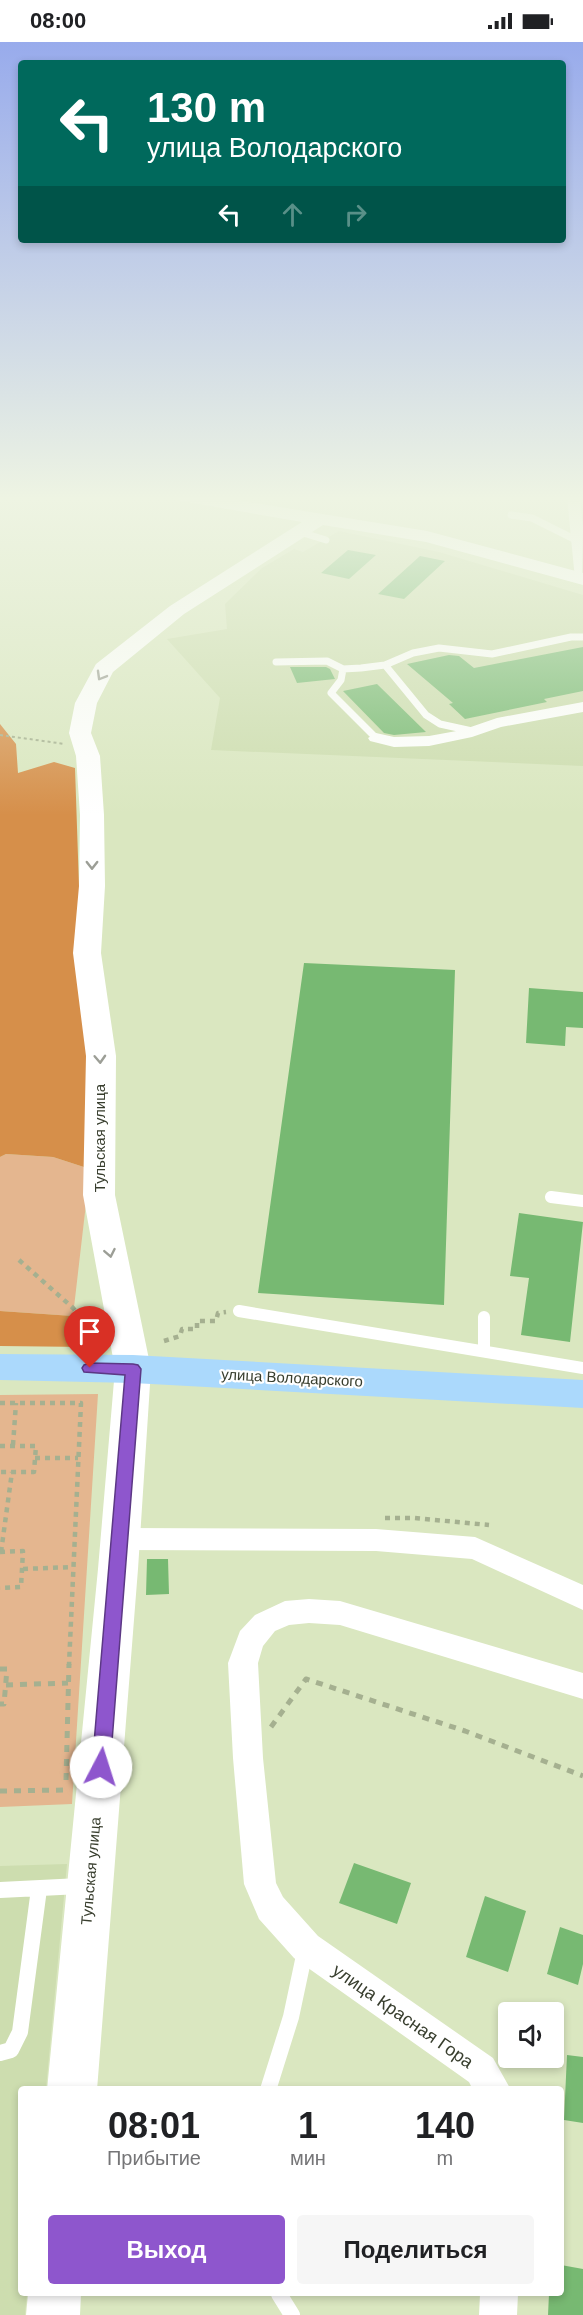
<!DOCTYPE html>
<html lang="ru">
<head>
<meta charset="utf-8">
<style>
	body { margin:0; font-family:Arial,sans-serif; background:#f6f6f6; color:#202124; height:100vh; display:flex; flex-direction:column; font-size:22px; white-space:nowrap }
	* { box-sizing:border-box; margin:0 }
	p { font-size:20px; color:#757577 }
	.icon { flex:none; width:33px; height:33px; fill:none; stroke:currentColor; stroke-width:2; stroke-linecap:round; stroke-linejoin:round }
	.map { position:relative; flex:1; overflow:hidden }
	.details { position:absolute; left:18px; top:2044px; width:546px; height:210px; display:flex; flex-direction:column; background:#fff; border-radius:6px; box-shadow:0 3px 9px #0003 }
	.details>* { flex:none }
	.hud { position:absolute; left:18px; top:18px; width:548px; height:183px; border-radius:6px; box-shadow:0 3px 9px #0003; background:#00695c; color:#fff; overflow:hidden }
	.buttons { position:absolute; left:498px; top:1960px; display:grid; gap:12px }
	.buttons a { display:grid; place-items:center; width:66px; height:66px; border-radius:6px; background:#fff; box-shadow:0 3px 9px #0003; font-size:30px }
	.pin { position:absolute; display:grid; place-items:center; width:51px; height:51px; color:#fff; margin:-62px -26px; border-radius:50% 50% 50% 0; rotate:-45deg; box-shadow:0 0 6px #0007 }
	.pin .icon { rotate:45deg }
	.me { position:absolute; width:66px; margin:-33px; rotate:5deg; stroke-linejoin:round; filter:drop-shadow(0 0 4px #0008) }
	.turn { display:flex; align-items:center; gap:21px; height:126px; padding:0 30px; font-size:27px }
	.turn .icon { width:78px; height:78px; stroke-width:2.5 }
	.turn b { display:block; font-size:42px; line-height:51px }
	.lanes { display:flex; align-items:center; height:57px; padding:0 30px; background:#0003; justify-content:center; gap:30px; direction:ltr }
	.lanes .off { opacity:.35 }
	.eta { display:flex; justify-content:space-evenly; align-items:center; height:102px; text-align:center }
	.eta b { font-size:36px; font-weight:800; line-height:42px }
	.primary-button { display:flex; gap:12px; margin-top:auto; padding:12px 30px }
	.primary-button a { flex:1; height:69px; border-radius:6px; background:#8e56cd; color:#fff; font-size:24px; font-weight:800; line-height:69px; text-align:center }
	.primary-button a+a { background:#f6f6f6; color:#202124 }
	.status { display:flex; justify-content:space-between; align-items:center; height:42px; padding:0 30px; background:#fff; direction:ltr }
	.status svg { height:16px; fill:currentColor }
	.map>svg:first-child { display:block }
	.built { fill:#cdddaf }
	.green { fill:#e4b68f }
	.forest { fill:#d68f4a }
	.building { fill:#77b972 }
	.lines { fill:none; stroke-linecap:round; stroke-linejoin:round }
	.path-far2 { stroke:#a5b090; stroke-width:2; stroke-dasharray:3 3; stroke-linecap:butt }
	.path-far1 { stroke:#a5b090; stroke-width:4.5; stroke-dasharray:5 5; stroke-linecap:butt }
	.path { stroke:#a5b090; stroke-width:5; stroke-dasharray:7 7; stroke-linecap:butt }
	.lane-far2 { stroke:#fff; stroke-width:7 }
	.lane-far1 { stroke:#fff; stroke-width:12 }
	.lane { stroke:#fff; stroke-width:16 }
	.street { fill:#fff; fill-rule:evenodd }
	.secondary { fill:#fff; fill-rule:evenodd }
	.primary { fill:#abd9fc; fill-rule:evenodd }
	.oneway { stroke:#9c9e96 }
	.route { fill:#8e56cd; stroke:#5c3885; stroke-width:1.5 }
	.labels { text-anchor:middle; stroke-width:4.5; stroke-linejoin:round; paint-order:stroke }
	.street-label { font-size:15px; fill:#383e2e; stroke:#fff }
	.near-street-label { font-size:18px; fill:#383e2e; stroke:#fff }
</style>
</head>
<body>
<div class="status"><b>08:00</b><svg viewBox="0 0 49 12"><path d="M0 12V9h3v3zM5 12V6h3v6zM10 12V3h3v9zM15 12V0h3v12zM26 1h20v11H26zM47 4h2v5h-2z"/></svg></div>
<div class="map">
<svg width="583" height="2273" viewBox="0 0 583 2273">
	<rect width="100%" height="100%" fill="#dae7c0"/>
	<path class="built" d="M339,489L439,510L583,553V724L211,708L220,656L167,597L227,587L225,562L262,526L294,507L303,510Z
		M67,1822L46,2047L21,2048V2252H27L25,2273H0V1824Z"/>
	<path class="green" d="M6,1112L53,1115L90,1127L73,1274L0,1269V1115Z
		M98,1352L72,1762L0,1765V1353Z"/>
	<path class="forest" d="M0,682L16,702L18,731L54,720L75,726L83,963L95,1030L90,1127L53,1115L6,1112L0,1115Z
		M0,1269L73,1274L87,1305L0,1304Z"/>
	<path class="building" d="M348,508L376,513L349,537L321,531Z
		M420,514L445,519L404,557L378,552Z
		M583,605V649L544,657L547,660L465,677L449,662L453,661L407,622L449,613L459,614L474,626Z
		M290,625H326L330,627L335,637L297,641Z
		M377,642L426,690L394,693L384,691L343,649Z
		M304,921L455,928L444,1263L258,1251Z
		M529,946L583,950V986L566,985L565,1004L526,1001Z
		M519,1171L583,1180L570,1300L521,1293L529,1236L510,1234Z
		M147,1517H168L169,1552L146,1553Z
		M354,1821L411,1841L397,1882L339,1861Z
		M485,1854L526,1869L508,1930L466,1915Z
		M560,1885L583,1893V1922L578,1943L547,1932Z
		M567,2013L583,2015V2081L564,2078Z
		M561,2223L583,2227V2273H548L549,2252H561Z"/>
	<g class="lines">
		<path class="path-far2" d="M0,693L65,702"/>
		<path class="path-far1" d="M19,1218L73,1266L90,1286L99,1290
			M164,1299L180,1294L182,1287H197V1279H216L218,1271L226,1270
			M0,1361H81L69,1623
			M13,1403L16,1361
			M0,1404H36L34,1430H0
			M35,1416H78
			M385,1476H414L489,1483
			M0,1510L23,1509L21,1545L0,1546
			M1,1510L12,1430
			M23,1527L73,1525"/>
		<path class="path" d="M0,1627H7L4,1662H0
			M6,1643L68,1641
			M271,1685L306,1637L465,1689L583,1734
			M66,1738L69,1622
			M0,1749L66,1748V1745"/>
		<path class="lane-far2" d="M511,473L532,476L578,499
			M300,490L326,498
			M276,620L327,619L343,627L361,626L385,623L413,611L439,606L492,612L571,595H583
			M385,623L426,673L440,682L472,689
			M343,627L341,638L331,651L376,696"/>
		<path class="lane-far1" d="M551,1155L583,1159
			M239,1269L583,1326
			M484,1275V1309"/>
		<path class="lane" d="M0,1848L80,1844
			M0,2011L11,2008L20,1990L39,1847
			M268,2048L291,1975L305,1909
			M279,2252L292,2273"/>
		<path class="street" d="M567,455H580L583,485L582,541L575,537Z
			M583,660V670L501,685L472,695L429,704L394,705L370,699L368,696L376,691L394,695L429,694L462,688L497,676Z
			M120,1486L376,1487L475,1495L583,1543V1568L472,1517L376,1509L120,1508L110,1505L106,1497L110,1489Z
			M309,1557L340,1559L583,1631V1657L340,1583L309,1581L289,1583L275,1589L263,1604L258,1621L263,1716L276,1841L283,1855L318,1894L493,2016L511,2048H473L469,2040L294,1916L259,1877L244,1842L233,1716L228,1621L240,1589L255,1573L285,1559Z
			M480,2252H518L517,2273H479Z"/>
		<path class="secondary" d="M178,455H218L427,489L583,531V543L426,500L323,483L184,572L113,630L97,661L91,691L100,714L104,773L105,844L101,911L116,1014L115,1153L151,1327L138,1527L97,2048H47L98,1527L115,1327L83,1153L86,1014L73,911L79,844L80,773L76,714L69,691L75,661L96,622L170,564L302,480L187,460L181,459Z
			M28,2252H81L80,2273H26Z"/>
		<path class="primary" d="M0,1312L133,1313L583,1338V1366L133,1341L0,1338Z"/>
	</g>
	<defs><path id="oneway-chevron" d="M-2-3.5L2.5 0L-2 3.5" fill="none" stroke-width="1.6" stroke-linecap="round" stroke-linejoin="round" transform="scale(1.5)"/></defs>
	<g class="oneway">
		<use href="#oneway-chevron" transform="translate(101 634) rotate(120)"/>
		<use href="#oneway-chevron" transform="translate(92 823) rotate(90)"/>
		<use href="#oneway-chevron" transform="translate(100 1017) rotate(87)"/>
		<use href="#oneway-chevron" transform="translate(110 1211) rotate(79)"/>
	</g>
	<linearGradient id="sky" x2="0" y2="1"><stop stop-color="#98abec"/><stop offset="0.59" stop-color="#eef4e3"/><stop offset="1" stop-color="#eef4e3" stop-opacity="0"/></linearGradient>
	<rect width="583" height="773" fill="url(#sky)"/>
	<path class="route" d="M90,1321L133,1322L138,1323L141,1327L110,1725L108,1731L101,1733L95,1731L92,1725L125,1333L84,1330L82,1326L84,1323Z"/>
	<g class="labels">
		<g class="street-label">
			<text transform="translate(100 1096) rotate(-90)" y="5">Тульская улица</text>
			<text transform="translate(292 1336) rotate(3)" y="5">улица Володарского</text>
			<text transform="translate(91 1829) rotate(-85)" y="5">Тульская улица</text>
		</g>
		<g class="near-street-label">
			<text transform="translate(403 1974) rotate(35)" y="6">улица Красная Гора</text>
		</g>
	</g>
</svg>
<div class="buttons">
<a><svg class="icon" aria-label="sound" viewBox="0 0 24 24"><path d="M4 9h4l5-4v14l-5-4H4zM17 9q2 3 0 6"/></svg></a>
</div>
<div class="pin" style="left:90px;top:1326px;background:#d93025"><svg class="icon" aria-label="arrive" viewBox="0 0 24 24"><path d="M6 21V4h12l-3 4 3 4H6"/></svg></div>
<svg class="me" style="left:101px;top:1725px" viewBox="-20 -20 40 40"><circle r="19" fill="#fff"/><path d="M0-13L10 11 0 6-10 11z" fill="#8e56cd"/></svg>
<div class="hud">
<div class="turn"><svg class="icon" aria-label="left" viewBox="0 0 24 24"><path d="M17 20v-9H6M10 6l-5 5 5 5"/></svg><div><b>130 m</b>улица Володарского</div></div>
<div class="lanes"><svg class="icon" aria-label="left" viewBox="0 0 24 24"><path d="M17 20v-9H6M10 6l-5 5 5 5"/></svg><svg class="icon off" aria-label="ahead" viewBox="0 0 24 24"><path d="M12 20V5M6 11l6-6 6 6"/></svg><svg class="icon off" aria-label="right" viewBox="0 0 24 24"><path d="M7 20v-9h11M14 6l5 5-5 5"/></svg></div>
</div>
<section class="details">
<div class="eta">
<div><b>08:01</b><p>Прибытие</p></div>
<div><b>1</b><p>мин</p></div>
<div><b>140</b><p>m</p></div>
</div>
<div class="primary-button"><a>Выход</a><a>Поделиться</a></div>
</section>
</div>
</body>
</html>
